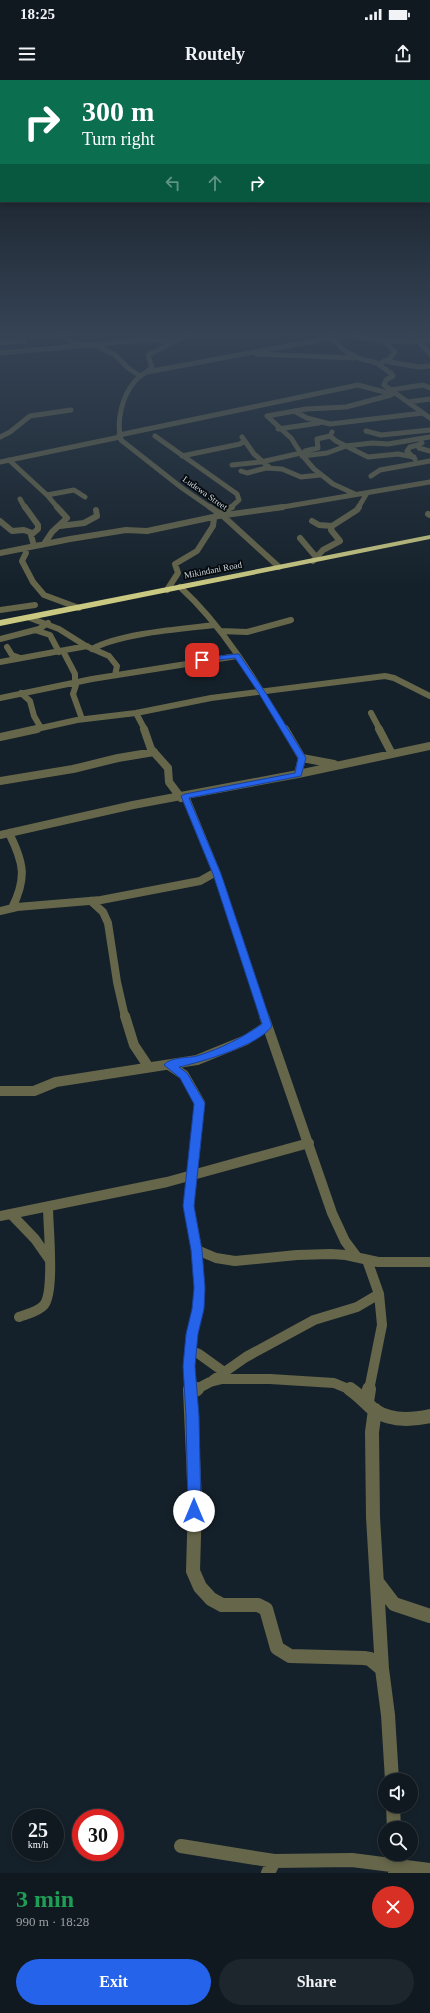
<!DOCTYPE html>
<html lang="en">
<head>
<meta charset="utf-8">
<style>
	body { margin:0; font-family:"Times New Roman",serif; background:#1e262d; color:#f1f3f6; height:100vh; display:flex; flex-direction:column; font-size:15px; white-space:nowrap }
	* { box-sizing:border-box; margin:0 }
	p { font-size:13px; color:#9ca0a5 }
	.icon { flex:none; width:22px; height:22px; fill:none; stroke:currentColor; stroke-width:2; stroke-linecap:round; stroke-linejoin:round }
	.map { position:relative; height:1793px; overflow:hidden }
	.panel { display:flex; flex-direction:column; background:#101920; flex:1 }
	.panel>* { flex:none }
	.banner { position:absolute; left:0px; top:0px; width:430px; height:122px; box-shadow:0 2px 6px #0003,0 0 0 1px #30383e; background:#0b6e4f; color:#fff; overflow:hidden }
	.buttons { position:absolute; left:378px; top:1693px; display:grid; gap:8px }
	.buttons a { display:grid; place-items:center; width:40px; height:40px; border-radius:50%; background:#101920; box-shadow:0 2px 6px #0003,0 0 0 1px #30383e; font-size:20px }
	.speed { position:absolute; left:12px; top:1729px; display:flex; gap:8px; font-size:20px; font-weight:700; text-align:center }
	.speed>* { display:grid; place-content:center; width:52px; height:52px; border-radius:50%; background:#101920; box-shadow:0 2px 6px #0003,0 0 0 1px #30383e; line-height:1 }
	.speed small { font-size:10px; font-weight:400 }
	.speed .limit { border:6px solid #d22; background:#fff; color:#111 }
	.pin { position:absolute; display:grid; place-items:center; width:34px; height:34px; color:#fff; margin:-17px; border-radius:8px; box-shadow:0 2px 6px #0006 }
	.me { position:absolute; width:44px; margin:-22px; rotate:0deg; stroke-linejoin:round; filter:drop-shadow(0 0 3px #0008) }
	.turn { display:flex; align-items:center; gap:14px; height:84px; padding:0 16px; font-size:18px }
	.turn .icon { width:52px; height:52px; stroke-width:2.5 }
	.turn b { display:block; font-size:28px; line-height:34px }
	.lanes { display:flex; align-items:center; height:38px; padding:0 16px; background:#0003; justify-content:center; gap:20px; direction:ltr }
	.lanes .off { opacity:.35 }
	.round { display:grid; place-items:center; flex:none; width:42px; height:42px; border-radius:21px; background:#1e262d }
	.headline { display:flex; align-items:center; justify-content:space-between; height:68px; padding:0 16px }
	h1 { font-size:24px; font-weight:600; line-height:30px; color:#1e9e55 }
	.action { display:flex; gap:8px; margin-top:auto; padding:8px 16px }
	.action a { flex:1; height:46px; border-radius:24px; background:#2563eb; color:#fff; font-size:16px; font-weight:600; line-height:46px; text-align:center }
	.action a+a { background:#1e262d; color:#f1f3f6 }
	.status { display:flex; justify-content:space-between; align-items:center; height:28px; padding:0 20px; background:#101920; direction:ltr }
	.status svg { height:11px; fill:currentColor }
	header { display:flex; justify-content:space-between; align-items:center; height:52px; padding:0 16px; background:#101920; font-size:18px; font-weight:600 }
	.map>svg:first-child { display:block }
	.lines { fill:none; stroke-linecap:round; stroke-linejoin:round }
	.minor-far4 { stroke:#66664a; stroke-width:5 }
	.minor-far3 { stroke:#66664a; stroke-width:6 }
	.minor-far2 { stroke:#66664a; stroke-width:8 }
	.minor-far1 { stroke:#66664a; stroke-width:10 }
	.minor { stroke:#66664a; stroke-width:14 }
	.highway { fill:#cac982; fill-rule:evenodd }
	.route { fill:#2563eb; stroke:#184099 }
	.labels { text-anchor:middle; stroke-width:3.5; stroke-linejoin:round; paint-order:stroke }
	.far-street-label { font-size:9px; fill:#ced6dc; stroke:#050a0e }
</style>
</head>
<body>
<div class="status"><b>18:25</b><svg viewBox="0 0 49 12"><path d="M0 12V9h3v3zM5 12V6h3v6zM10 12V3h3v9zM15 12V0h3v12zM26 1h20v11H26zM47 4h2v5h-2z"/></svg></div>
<header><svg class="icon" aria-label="menu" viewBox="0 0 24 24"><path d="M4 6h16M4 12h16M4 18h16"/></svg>Routely<svg class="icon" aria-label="share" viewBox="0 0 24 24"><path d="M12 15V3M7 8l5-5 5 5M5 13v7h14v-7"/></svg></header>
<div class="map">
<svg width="430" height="1793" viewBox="0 0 430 1793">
	<rect width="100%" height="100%" fill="#15212a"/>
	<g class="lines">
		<path class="minor-far4" d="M64,256L72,262L80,264
			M186,256L148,275L152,287C147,293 140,295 135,301C122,316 116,341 121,360L182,408L211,428
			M329,256L345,271L361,279L377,283L392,294L393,296L386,300L384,305L430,338
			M353,256C379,261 404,263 430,260
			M415,257L430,274
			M0,263L25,261
			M92,264L114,274L128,288L140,296
			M0,273L144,260L172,261
			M256,274L355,278
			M384,281L419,287L430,286
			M382,282L388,280L395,272L386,263L389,260
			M147,292L330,258
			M390,310L423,305L430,308
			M408,322L430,319
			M294,331L307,338L330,344L423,333
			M278,349L319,343
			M366,351L381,355L430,350
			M119,355L358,305L392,314
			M155,356L237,414L239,420L230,428
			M330,356L336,361L368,377L398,374L414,377
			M0,357L10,352L30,336L71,330
			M242,357L254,374L270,388
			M422,363L418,365L419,368L430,371
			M305,371L318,368L317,359L330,356L332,352
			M182,376L240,364L244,361
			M302,376L327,373L346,366L372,363L388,364L430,357
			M415,379L407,371L410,367L418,365
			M9,380L47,415L58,428
			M0,382L120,357
			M261,382L301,373
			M232,385L260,382
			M241,391L247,393L266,388L282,389L301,397L320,395
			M371,396L380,390L430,381
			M355,414L333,404L314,389L302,375L291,358L267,336L306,329L346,327L391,315
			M47,415L74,410L85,417
			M20,419L25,428
			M277,428L430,402
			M358,428L367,413"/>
		<path class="minor-far3" d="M25,427L38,445V449L31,455L34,466
			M210,427L223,436L279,487
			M219,433L232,427
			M428,434L430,435
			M0,441L12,451L24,450L32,453
			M312,441L319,445L332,446
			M60,446L84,443L97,436L96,430
			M300,458L316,477
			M44,464L52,452L67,438L57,427
			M25,468L26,473L22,481L33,502L44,515L79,528
			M0,473L70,459L126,450L147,451L218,436L283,427
			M313,481L323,470L340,461L331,450L332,446L357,430L359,427
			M180,507C223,546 255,600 285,650
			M167,510L178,493L175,484L197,471L213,446L214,438
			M0,530L35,525
			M30,538L59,549L86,566L109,576L117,586L115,595
			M35,550L50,555L59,572
			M220,551L247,552L291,540
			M0,559L39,549L48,543
			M7,567L12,575L20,578
			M92,569C121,553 181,549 215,545
			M63,571L75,594V602
			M0,582L87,566
			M77,602L73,614L82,639
			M21,613L30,621L34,636L41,648
			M0,618L92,599L237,576
			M136,633L145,650
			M371,633L380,650
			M32,650L77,640L136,633L211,618L385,596L394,598L430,616"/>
		<path class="minor-far2" d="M144,649L151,669L168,688L169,702L181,718
			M285,649L302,678L298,694
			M379,649L392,674
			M0,657L37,649
			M302,678L334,684
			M0,701L73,689L118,678L154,672
			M185,716L217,794L265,937
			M9,753C24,783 27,798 12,828
			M0,755L133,725L298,694L430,666
			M91,821L103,832L108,843L117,902L125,937
			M0,831L17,827L101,820L200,801L216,792"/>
		<path class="minor-far1" d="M125,936L134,965L148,986
			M264,936L332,1133L345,1161L357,1177
			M169,985L184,995L200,1023L189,1126L197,1170L200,1208L198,1229L192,1254L189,1286L190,1310
			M0,1011H34L56,1002L197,980L246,960L267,946
			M11,1134L35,1159L49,1179
			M0,1136L167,1102L309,1063
			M197,1170L216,1178L235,1181L297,1175L331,1174L346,1175L378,1182H430
			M367,1180L379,1214L382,1245L369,1310
			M19,1237C27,1234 38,1232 44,1225C55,1212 48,1146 48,1127
			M190,1270L199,1274L224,1292
			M213,1300L246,1277L314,1240L357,1227L379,1214
			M195,1310L210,1302L222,1299H270L334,1303L351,1310"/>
		<path class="minor" d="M190,1309L195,1422L193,1491L200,1507L211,1519L222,1525H258L266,1529L277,1568L290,1576L364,1578L370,1579L382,1589
			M350,1309C359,1315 366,1323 374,1330C390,1341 412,1340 430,1336
			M192,1312L197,1309
			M367,1322L369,1309
			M375,1330L372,1352L373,1437L382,1589L388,1635L392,1700
			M378,1503L394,1524L430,1536
			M393,1726L394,1748
			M181,1766L274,1781L352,1780L430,1790
			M395,1774V1793
			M268,1793L274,1781"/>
		<path class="highway" d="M430,455V459L0,546V540Z"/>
	</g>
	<linearGradient id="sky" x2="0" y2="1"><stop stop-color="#0c1217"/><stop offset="0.5" stop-color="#354355"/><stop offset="1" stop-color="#354355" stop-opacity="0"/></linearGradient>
	<rect width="430" height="507" fill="url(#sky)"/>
	<path class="route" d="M237,574H239L265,612L306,678L301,696L189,718L221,794L272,946C260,965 201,982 179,987L187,993L205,1023L194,1126L202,1170L205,1208L204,1229L198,1254L195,1286L199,1336L201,1431L199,1436L194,1438L190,1436L188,1431L186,1336L183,1286L186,1254L192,1229L194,1208L191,1170L183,1126L194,1024L180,998L164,985C169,977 189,978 197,976C220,969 242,958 262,944L213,794L181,716L185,714L295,693L298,678L258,612L235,578L202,582L199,580L202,578Z"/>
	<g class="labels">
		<g class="far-street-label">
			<text transform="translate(205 413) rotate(35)" y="3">Ludewa Street</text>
			<text transform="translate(213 490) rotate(-11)" y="3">Mikindani Road</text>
		</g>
	</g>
</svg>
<div class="buttons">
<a><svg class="icon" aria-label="sound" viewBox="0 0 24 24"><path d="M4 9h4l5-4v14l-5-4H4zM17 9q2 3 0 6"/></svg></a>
<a><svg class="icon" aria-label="search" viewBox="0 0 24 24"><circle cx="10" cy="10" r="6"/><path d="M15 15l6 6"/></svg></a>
</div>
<div class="speed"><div>25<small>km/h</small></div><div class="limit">30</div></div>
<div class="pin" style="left:202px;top:580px;background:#d93025"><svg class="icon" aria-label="arrive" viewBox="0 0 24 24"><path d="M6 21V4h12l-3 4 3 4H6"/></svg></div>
<svg class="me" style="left:194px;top:1431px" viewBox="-20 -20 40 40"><circle r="19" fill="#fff"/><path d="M0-13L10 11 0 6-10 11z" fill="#2563eb"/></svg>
<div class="banner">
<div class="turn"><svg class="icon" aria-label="right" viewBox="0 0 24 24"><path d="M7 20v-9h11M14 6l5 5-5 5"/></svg><div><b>300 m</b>Turn right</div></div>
<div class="lanes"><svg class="icon off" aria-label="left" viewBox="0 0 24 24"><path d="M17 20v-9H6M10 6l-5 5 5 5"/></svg><svg class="icon off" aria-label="ahead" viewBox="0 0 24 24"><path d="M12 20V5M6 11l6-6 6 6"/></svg><svg class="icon" aria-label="right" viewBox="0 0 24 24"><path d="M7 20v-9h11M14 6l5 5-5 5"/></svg></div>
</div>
</div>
<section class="panel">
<div class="headline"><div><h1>3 min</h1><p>990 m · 18:28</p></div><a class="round" style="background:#d93025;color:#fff"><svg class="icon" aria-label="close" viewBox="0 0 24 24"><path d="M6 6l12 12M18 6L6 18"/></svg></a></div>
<div class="action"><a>Exit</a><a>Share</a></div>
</section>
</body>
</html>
